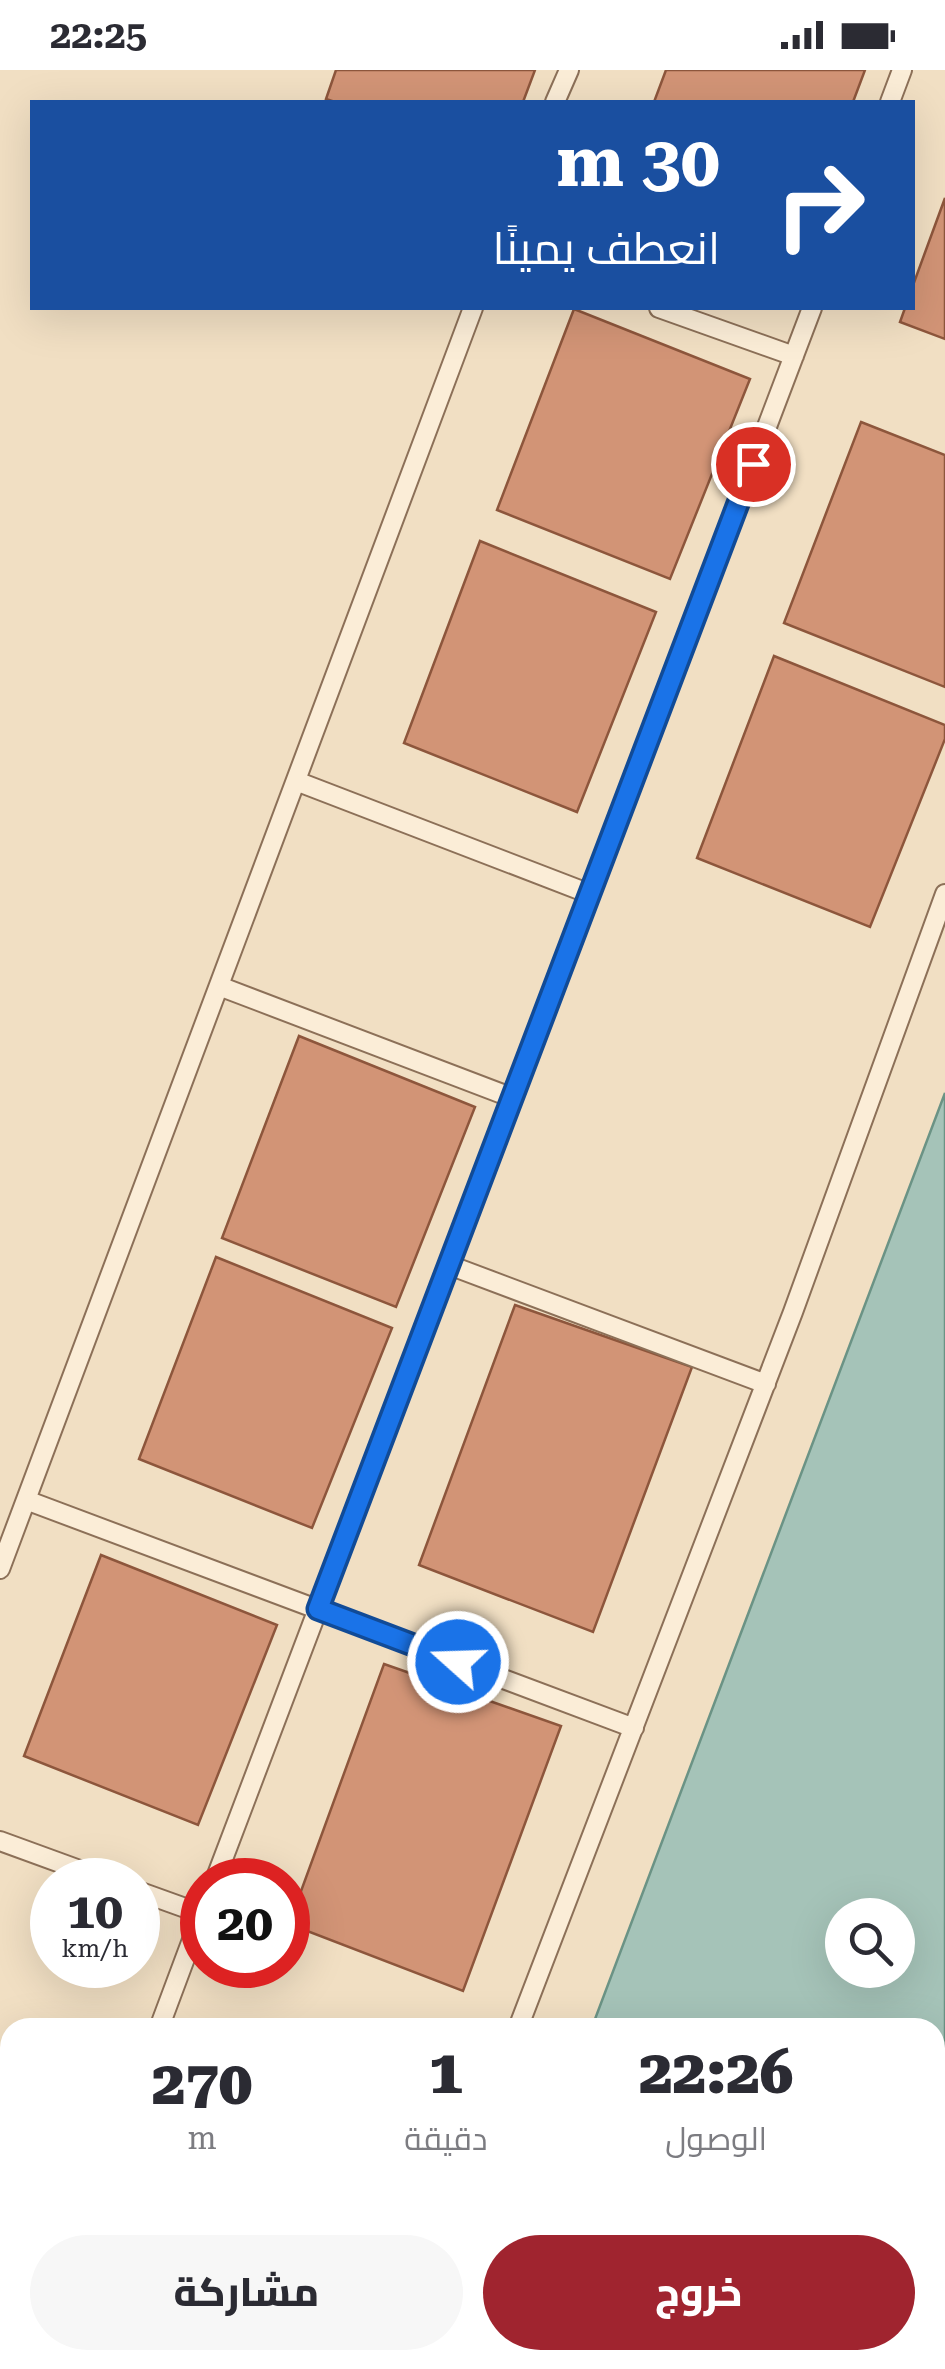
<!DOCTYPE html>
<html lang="ar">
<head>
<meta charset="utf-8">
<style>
	body { margin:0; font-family:"Roboto Serif",Cairo,serif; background:#f7f7f7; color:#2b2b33; direction:rtl; height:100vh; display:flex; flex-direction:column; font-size:38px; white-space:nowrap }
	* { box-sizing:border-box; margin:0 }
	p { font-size:32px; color:#7c7c81 }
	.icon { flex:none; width:55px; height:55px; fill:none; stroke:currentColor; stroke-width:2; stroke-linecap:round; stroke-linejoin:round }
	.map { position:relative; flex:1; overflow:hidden; direction:ltr }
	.drawer { position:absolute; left:0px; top:1948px; width:945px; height:352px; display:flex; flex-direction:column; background:#fff; border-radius:30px 30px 0 0; box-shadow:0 10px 40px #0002; direction:rtl }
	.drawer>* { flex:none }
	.guide { position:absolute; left:30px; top:30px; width:885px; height:210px; border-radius:0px; box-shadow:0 10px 40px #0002; direction:rtl; background:#1a4fa0; color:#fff; overflow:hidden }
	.buttons { position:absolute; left:825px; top:1828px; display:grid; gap:20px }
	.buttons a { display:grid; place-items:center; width:90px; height:90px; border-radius:50%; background:#fff; box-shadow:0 10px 40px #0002; font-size:50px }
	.speed { position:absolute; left:30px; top:1788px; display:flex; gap:20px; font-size:50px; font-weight:700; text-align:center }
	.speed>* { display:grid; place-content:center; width:130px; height:130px; border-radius:50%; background:#fff; box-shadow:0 10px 40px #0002; line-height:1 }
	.speed small { font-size:25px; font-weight:400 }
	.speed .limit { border:15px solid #d22; background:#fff; color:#111 }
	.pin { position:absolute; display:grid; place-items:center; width:85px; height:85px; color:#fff; margin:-42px; border:5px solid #fff; border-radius:50%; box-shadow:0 2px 10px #0007 }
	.me { position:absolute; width:110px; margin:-55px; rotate:290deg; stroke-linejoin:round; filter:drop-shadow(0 0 8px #0008) }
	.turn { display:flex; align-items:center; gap:35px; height:210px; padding:0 30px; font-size:45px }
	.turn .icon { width:130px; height:130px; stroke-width:2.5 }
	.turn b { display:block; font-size:70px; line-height:85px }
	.eta { display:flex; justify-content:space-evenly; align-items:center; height:170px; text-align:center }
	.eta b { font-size:60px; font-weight:800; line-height:70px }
	.action { display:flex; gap:20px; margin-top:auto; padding:20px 30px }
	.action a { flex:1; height:115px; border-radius:60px; background:#a0242f; color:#fff; font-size:40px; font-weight:800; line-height:115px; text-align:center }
	.action a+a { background:#f7f7f7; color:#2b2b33 }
	.status { display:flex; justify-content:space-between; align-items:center; height:70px; padding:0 50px; background:#fff; direction:ltr }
	.status svg { height:28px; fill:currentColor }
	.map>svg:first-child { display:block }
	.water { fill:#a5c3b8; stroke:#6b9385; stroke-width:2.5; fill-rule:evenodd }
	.building { fill:#d29476; stroke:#8d563c; stroke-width:2.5 }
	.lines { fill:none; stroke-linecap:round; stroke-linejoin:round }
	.service-casing { stroke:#8c7058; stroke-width:22 }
	.service { stroke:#fbedd7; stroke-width:18 }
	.route-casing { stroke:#114b97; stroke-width:25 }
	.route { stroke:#1a73e8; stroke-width:18 }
</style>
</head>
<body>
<div class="status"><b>22:25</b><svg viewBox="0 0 49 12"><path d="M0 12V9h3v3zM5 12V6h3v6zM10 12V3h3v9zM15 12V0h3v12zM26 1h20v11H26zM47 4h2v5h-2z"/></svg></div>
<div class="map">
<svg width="945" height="2299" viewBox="0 0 945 2299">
	<rect width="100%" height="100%" fill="#f1dfc3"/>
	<path class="water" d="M945,1023V2299H587L588,2290H935V1958L592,1957ZM842,1845H898V1900H842Z"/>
	<path class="building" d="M336,0H535L523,32H335L326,29Z
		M666,0H865L853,32H654Z
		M945,128V269L900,252L905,238H912V218Z
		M574,239L750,309L670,509L497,440Z
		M861,352L945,385V617L784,553Z
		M480,471L656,542L577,742L404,673Z
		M774,586L945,655V669L870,857L697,788Z
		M299,966L475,1037L396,1237L222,1168Z
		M216,1187L392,1258L312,1458L139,1389Z
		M515,1235L692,1297L593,1562L419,1495Z
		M101,1485L277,1555L198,1755L24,1686Z
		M384,1594L561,1656L463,1921L289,1854Z"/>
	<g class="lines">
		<g class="service-casing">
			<path id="service" d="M555,32L569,0
				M890,32L902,0
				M659,238L794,286
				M296,711L590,824
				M219,916L513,1028
				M449,1195L766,1314
				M26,1430L634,1658
				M0,1499L473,238
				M0,1771L107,1810
				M215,1810L812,238
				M138,1821L202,1844
				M159,1958L202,1843
				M518,1958L793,1242L945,824
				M0,2153L10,2151"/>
		</g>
		<use href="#service" class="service"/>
	</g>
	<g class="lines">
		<g class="route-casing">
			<path id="route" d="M458,1592L318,1539L753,394"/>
		</g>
		<use href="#route" class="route"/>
	</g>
</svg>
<div class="buttons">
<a><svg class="icon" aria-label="search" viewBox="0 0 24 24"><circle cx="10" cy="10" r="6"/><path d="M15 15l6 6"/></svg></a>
</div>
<div class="speed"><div>10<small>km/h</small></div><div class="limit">20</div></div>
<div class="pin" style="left:753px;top:394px;background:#d93025"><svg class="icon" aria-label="arrive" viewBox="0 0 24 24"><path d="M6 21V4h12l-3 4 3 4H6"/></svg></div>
<svg class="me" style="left:458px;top:1592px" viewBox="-20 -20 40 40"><circle r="17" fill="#1a73e8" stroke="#fff" stroke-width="3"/><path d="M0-11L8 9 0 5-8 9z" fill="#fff"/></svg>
<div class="guide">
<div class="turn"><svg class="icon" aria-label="right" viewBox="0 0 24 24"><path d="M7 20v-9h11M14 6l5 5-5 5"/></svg><div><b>30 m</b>انعطف يمينًا</div></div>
</div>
<section class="drawer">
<div class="eta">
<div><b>22:26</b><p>الوصول</p></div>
<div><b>1</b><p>دقيقة</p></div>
<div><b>270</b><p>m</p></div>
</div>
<div class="action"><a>خروج</a><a>مشاركة</a></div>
</section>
</div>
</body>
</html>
